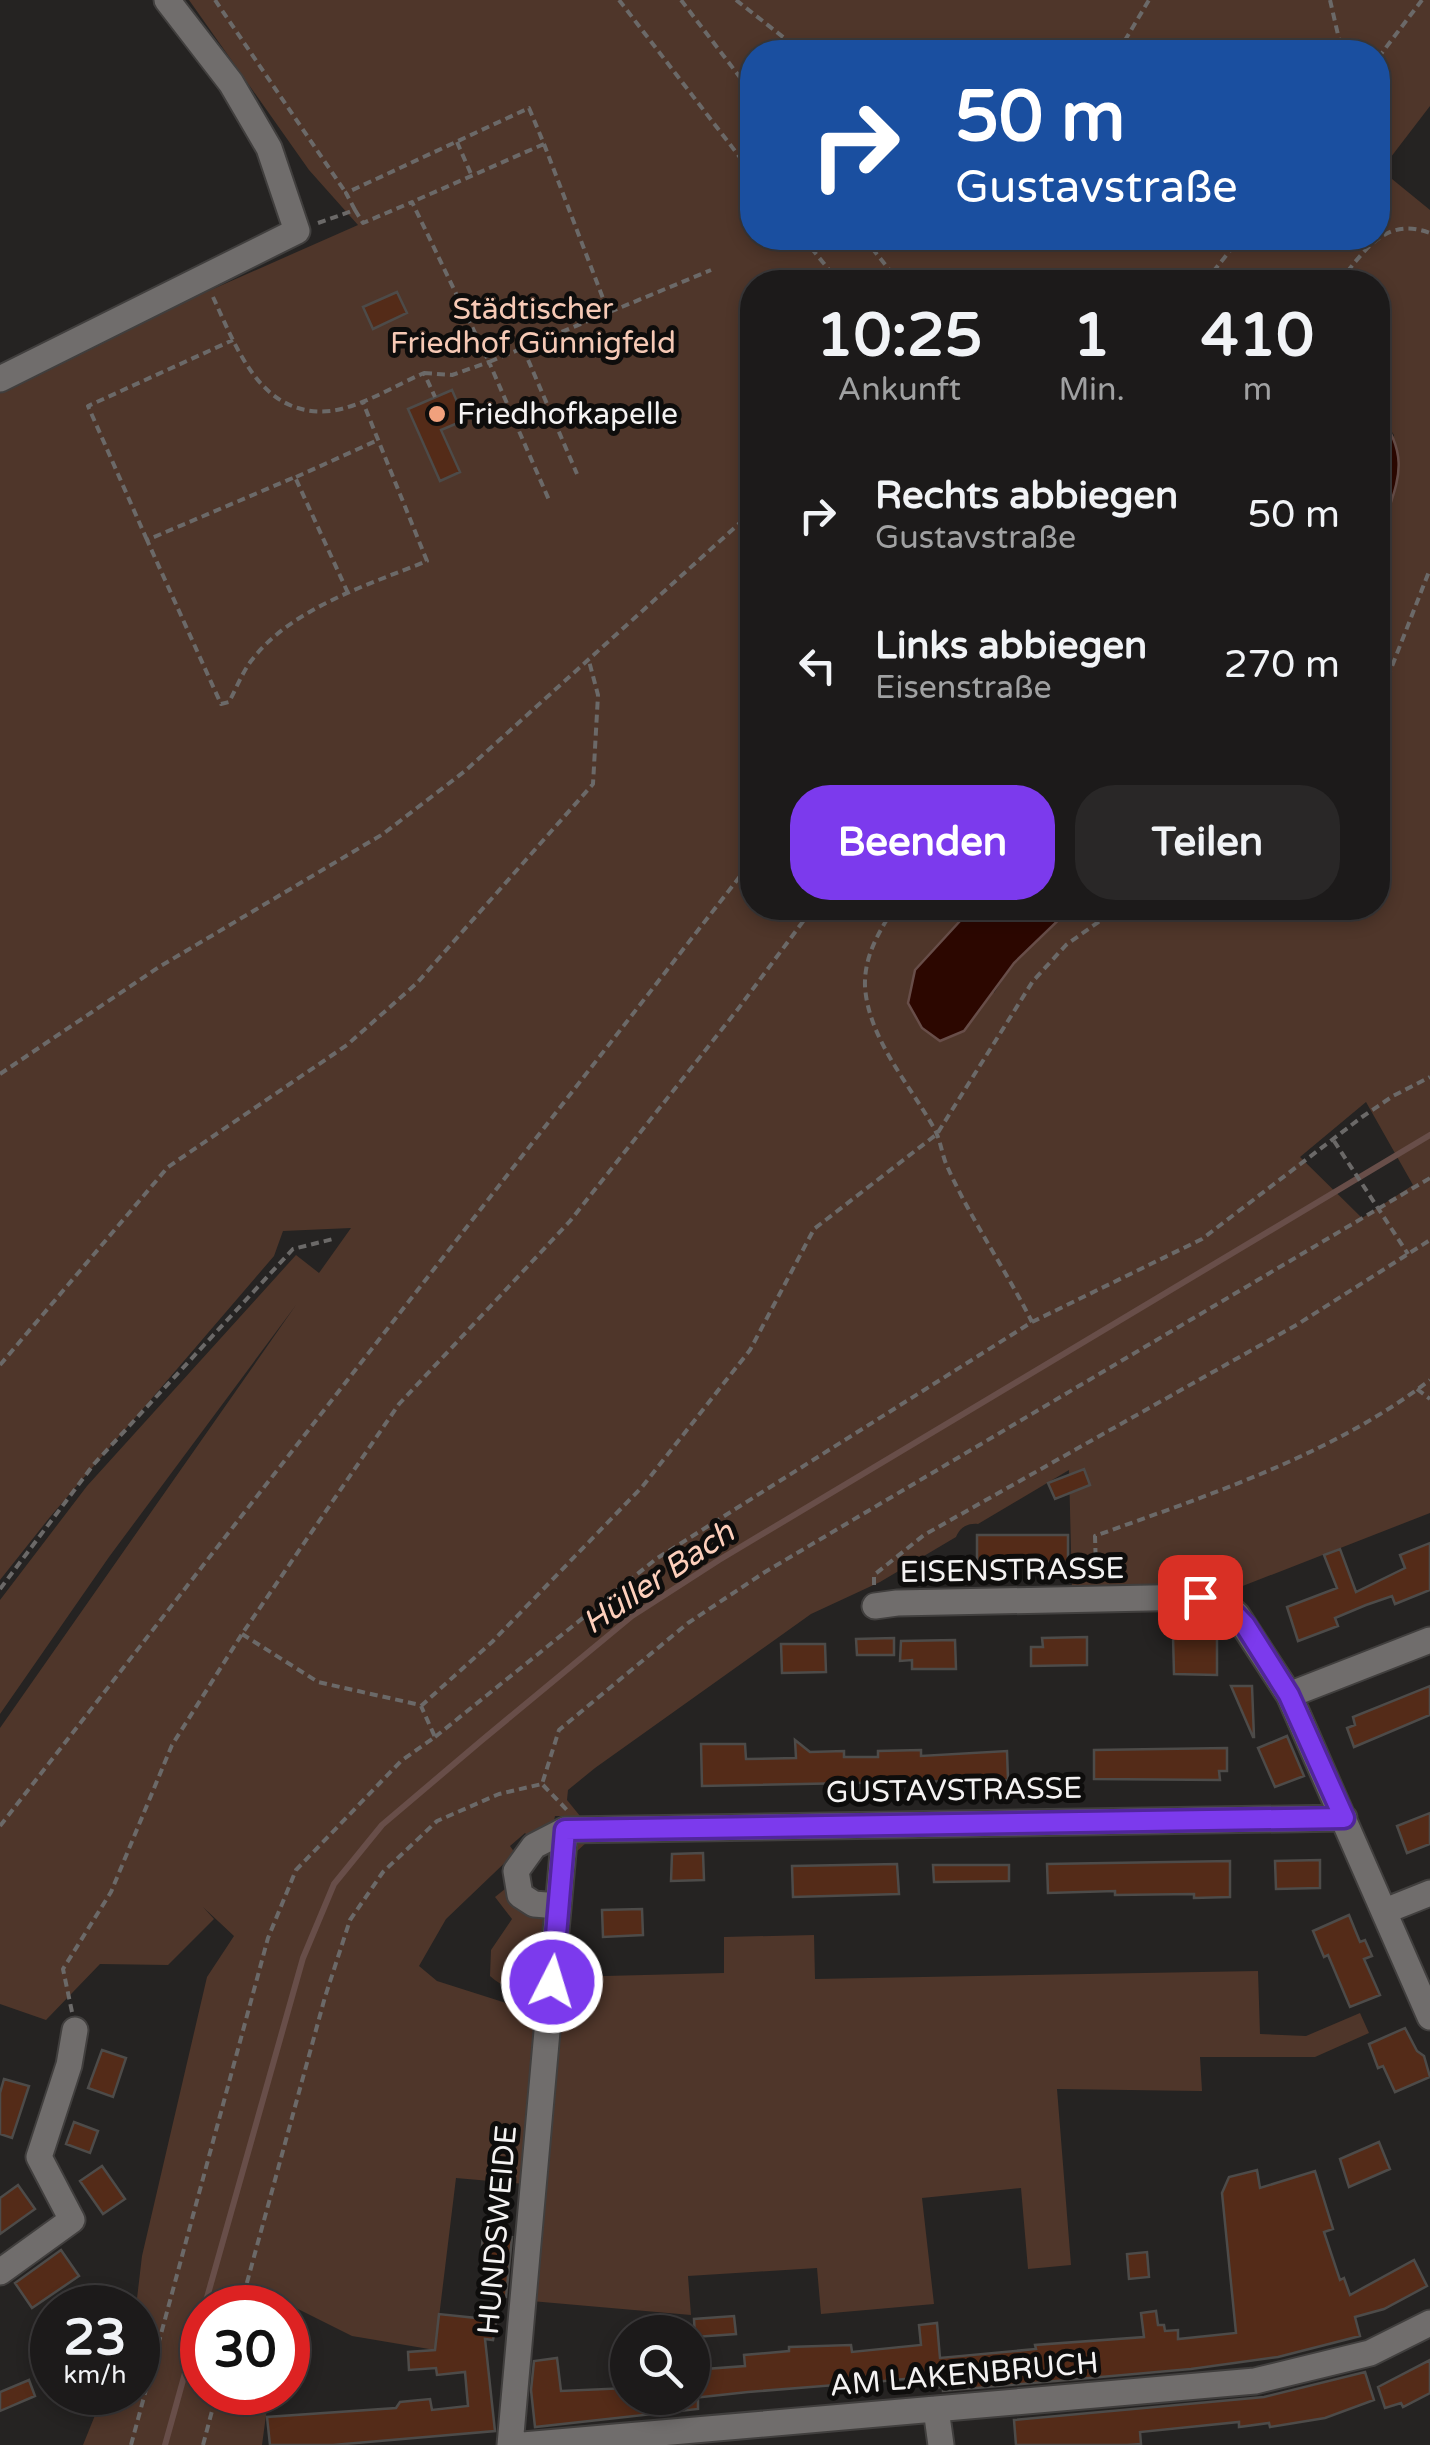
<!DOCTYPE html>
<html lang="de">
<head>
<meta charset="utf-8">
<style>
	body { margin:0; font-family:"Varela Round",sans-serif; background:#292727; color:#f1f3f6; height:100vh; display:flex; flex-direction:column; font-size:38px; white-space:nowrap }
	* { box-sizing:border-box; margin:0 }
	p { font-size:32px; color:#a0a1a2 }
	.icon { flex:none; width:55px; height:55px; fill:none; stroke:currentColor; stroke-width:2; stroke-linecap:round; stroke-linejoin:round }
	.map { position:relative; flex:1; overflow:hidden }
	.sheet { position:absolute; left:740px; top:270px; width:650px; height:650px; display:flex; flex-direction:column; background:#1c1a1a; border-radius:40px; box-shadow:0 5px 15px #0003,0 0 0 2px #3a3839 }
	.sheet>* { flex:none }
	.guide { position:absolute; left:740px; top:40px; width:650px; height:210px; border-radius:40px; box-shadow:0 5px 15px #0003,0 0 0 2px #3a3839; background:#1a4fa0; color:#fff; overflow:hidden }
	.fabs { position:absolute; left:610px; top:2315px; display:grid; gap:20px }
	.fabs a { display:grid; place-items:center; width:100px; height:100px; border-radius:50%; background:#1c1a1a; box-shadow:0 5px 15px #0003,0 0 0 2px #3a3839; font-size:50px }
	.speed { position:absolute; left:30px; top:2285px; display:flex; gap:20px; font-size:50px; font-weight:700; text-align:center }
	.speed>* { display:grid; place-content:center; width:130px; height:130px; border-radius:50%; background:#1c1a1a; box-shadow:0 5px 15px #0003,0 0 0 2px #3a3839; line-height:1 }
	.speed small { font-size:25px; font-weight:400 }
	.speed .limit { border:15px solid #d22; background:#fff; color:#111 }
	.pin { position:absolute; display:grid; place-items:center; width:85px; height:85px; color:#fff; margin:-42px; border-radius:20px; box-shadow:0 5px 15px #0006 }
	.me { position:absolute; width:110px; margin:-55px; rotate:5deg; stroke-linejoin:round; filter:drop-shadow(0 0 8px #0008) }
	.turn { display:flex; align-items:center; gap:35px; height:210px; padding:0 50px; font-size:45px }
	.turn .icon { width:130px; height:130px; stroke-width:2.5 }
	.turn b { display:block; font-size:70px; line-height:85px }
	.eta { display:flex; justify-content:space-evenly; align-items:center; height:170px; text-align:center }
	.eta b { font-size:60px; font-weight:700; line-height:70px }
	.button { display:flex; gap:20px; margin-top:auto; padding:20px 50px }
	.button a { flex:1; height:115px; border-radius:40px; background:#7c3aed; color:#fff; font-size:40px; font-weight:700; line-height:115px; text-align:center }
	.button a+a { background:#292727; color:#f1f3f6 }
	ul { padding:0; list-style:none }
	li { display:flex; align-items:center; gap:30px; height:150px; padding:0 50px }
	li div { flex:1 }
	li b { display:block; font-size:38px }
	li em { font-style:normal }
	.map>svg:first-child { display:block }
	.green { fill:#4f362a; fill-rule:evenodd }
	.water { fill:#2c0700; stroke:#684e49; stroke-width:2.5 }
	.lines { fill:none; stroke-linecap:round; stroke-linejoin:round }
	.stream { stroke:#684e49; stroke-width:6 }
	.building { fill:#542b18; stroke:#4d4b49; stroke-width:2.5 }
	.minor-casing { stroke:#413f3e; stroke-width:29 }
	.path { stroke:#6b6968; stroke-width:4; stroke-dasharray:8 5; stroke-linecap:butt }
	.minor { stroke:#706d6c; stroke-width:25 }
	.route-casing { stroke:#51269a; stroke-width:25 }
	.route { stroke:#7c3aed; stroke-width:18 }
	.poi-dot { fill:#f1a17d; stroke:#0e0d0c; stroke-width:4 }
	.labels { text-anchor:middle; stroke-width:10; stroke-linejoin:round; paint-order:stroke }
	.park-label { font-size:30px; fill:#f6c9b5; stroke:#0e0d0c }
	.poi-label { font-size:30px; fill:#f4f2f2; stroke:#0e0d0c; text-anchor:start }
	.street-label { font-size:30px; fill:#f4f2f2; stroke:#0e0d0c }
	.water-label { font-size:32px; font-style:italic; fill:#fdcfbb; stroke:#0e0d0c }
</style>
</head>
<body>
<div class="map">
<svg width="1430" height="2445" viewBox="0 0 1430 2445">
	<rect width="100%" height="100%" fill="#252322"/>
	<path class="green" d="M189,0H1430V106L1381,170L1430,210V1513L1230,1591L1213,1585L1072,1589L1069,1470L978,1524C968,1523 960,1527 956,1537L880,1582L811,1614L595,1768L568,1790L567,1800L580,1816H555L554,1821L531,1839L525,1833L510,1846L515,1853L446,1919L419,1966L437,1981L541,2014L525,2184L456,2178L435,2350L352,2336L294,2307L288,2327V2308H202V2392L269,2393L262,2445H83L104,2393L138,2392L136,2307L142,2256L207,1977L234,1936L203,1907L214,1919L168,1965L100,1964L46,2020L0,2004V1728L296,1305L109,1557L0,1714V1600L87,1486L296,1255L319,1273L351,1228L283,1231L274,1256L50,1517L0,1580V383L358,225L309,170ZM752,52H1378V238H752ZM752,282H1378V412L1394,435L1378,550V908H1071L1014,963L994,993L965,919L972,908H752ZM1366,1102L1413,1185L1362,1218L1300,1157Z
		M579,1840H637L587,1842L575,1853L565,1977L724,1973V1937L814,1935L815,1979L1258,1971L1260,2034L1306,2036L1360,2013L1369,2033L1315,2057H1200L1202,2091L1057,2089L1071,2265L1028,2269L1021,2188L922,2198L934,2304L821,2314L817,2268L688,2276L691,2315L531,2301L575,1844Z
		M505,1889L510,1900L547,1918L544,1984C525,1991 506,1991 490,1976L491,1950L512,1919L495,1897Z"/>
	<path class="water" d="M1378,412C1417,466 1391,488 1379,544C1376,559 1379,576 1378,591Z
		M972,908H1071L1014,963L964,1031L940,1041L922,1028L908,1003L915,970Z"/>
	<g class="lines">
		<path class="stream" d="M204,2308L303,1958L334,1884L382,1825L481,1741L632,1616L719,1560L1430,1135
			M165,2445L202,2312"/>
	</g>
	<path class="building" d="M397,292L407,313L373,329L363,307Z
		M452,390L465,420L441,430L460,472L440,481L408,409Z
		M1084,1469L1090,1485L1055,1499L1048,1483Z
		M977,1535H1068V1562H977Z
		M1430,1543V1590L1395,1604L1392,1596L1366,1605L1335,1618L1338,1626L1298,1641L1287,1607L1337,1588L1324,1555L1340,1549L1356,1592L1405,1568L1400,1555Z
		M1217,1635V1675L1174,1674L1173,1636Z
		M1087,1637V1665L1031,1666V1647H1043L1042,1638Z
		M894,1638V1655H857L856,1639Z
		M955,1640L956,1669H912V1660L900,1661L901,1641Z
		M781,1644H825L826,1672L782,1673Z
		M1231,1686H1252L1254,1737H1253Z
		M1430,1686V1715L1354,1747L1347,1728L1355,1725L1353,1717Z
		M1287,1736L1304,1776L1275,1787L1258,1748Z
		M795,1740L810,1752L844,1751V1757H878V1751L921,1750V1756L1007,1751L1008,1780L702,1786L701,1744H745L746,1759L796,1758Z
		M1227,1748V1771H1219L1220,1780L1094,1779V1750Z
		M1430,1813V1844L1407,1853L1397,1826Z
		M703,1853L704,1880L671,1881L672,1854Z
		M1320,1860V1888L1276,1889L1275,1861Z
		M1230,1861V1897L1194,1898V1894L1115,1895V1891L1048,1893L1047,1864Z
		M897,1864L899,1894L793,1897L792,1866Z
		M933,1865H1009V1881L934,1882Z
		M642,1909L643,1935L603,1937L602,1910Z
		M1349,1915L1360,1942L1365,1940L1372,1956L1364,1959L1380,1995L1350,2007L1328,1955L1324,1957L1313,1931Z
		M1405,2028L1417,2051L1424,2056L1430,2077L1395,2092L1383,2066L1378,2068L1369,2044Z
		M102,2050L126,2058L113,2097L88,2088Z
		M4,2079L29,2086L12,2138L0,2134V2093Z
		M74,2122L98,2131L90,2153L66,2144Z
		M1379,2142L1390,2169L1349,2187L1340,2159Z
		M102,2166L125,2199L103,2214L80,2181Z
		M1257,2170L1260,2188L1315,2171L1333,2229L1324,2232L1340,2280L1344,2278L1350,2295L1414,2260L1427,2286L1384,2309L1355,2317L1360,2336L1278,2357L1191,2369L943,2391V2387L926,2388L924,2377L855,2384V2391L835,2393V2385L748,2392L693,2398H698V2409L535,2427L531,2390L534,2361L557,2358L561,2391L628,2388V2398H692V2370L745,2366L744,2355L789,2351V2347L851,2345L852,2352L921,2345L919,2325L937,2323L940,2358L1036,2349L1035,2345L1144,2337L1141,2313L1156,2311L1158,2325H1164L1165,2331L1178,2330V2339L1236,2333L1222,2193L1229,2177Z
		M18,2185L35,2209L0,2234V2198Z
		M483,2234L512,2237L506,2297L492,2296L495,2258L481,2257Z
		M61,2250L79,2276L32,2308L15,2283Z
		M1147,2252L1149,2277L1129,2279L1127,2254Z
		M478,2305L499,2307L493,2340L485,2339L495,2431L333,2445H270L267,2417L396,2408L400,2402L430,2399L432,2410L468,2406L465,2372L437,2375L436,2368L409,2370L408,2352L435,2350L439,2314L477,2318Z
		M734,2316L736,2334L695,2337L694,2319Z
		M1430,2360V2393L1403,2407L1401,2403L1385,2408L1378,2387Z
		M1365,2372L1374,2400L1325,2418L1270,2427L1269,2423L1239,2427V2422L1140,2432L1141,2444L1127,2445H1016L1014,2420L1264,2397Z
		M29,2380L35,2396L0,2411V2392Z"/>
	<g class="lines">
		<g class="minor-casing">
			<path id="minor" d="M0,379L297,231L269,148L231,83L167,0
				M875,1606L897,1603L1199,1597L1225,1604L1237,1615L1289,1695L1430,2017
				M1289,1695L1430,1640
				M558,1906L534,1904L520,1895L516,1871L534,1846L565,1830L1344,1818
				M1385,1911L1430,1893
				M0,2272L72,2220L39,2157L69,2065L75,2030
				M936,2409L941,2445
				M510,2445L565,1830
				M523,2445L1255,2381L1370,2353L1430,2323"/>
		</g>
		<path class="path" d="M215,0L346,193
			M619,0L752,173
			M681,0L752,93
			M736,0L802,52
			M1330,0L1342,52
			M1118,52L1149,0
			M1378,58L1422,0
			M457,142L471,174
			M544,144L609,314
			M355,210L346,193L529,108L544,144L412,202
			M318,223L355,210L363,223L412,202L489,362L711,270
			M803,238L839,282
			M864,238L899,282
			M1205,282L1240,238
			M1339,282C1365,250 1386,216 1430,233
			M213,297C237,349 261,418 331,411C361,407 396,385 424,373L435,397
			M523,348L577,474
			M424,373L452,375L489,362L549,500
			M296,477L378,440
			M147,540L88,406L233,340
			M348,593L295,477L147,540L221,704L229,702C236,689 242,673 251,661C291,608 368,585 427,561L362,400
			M1378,702L1430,569
			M894,908C879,932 864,956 865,986C868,1039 911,1086 935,1130C941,1142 942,1155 947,1166C971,1220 1006,1270 1032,1322
			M0,1074L159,967L383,834L465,771L752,512
			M1334,1141L1408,1254
			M0,1365L168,1167L347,1045L417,983L593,784L598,695L589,661
			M1417,1389L1430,1399
			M1194,1564L1204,1577
			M1096,1569L1095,1536C1211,1494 1332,1455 1430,1380
			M874,1585V1575L924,1535L1298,1324L1430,1240
			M0,1589L94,1464L293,1249L333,1239
			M242,1634L318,1682L420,1705
			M421,1706L492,1642L642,1487L750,1350L814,1229L937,1134L1033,981L1066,945L1118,908
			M435,1737L656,1559L1032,1322L1202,1239L1362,1117L1393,1096L1430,1077
			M543,1785L567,1810
			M0,1826L752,861
			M72,2012L63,1969L111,1892L172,1745L242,1634L399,1404L570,1221L738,1009L813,908
			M240,2308L325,1997L350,1920L383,1872L437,1821L499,1794L542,1784L559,1730L688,1623L765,1572L1430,1178
			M131,2445L268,1938L296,1870L401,1761L435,1737L421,1706
			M203,2445L217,2392"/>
		<use href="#minor" class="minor"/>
	</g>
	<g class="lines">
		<g class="route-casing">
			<path id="route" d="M552,1982L565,1830L1344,1818L1289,1695L1245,1625L1225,1604L1200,1597"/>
		</g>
		<use href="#route" class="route"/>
	</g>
	<circle class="poi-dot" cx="437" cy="414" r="10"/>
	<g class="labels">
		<g class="park-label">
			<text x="533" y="319">Städtischer<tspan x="533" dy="34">Friedhof Günnigfeld</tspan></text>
		</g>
		<g class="poi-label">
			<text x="457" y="424">Friedhofkapelle</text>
		</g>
		<g class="street-label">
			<text transform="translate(1012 1570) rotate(-1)" y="10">EISENSTRASSE</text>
			<text transform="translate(954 1790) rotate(-1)" y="10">GUSTAVSTRASSE</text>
			<text transform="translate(497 2230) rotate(-85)" y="10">HUNDSWEIDE</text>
			<text transform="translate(964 2374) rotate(-5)" y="10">AM LAKENBRUCH</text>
		</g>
		<g class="water-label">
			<text transform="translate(658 1577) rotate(-34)" y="11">Hüller Bach</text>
		</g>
	</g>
</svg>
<div class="fabs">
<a><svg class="icon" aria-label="search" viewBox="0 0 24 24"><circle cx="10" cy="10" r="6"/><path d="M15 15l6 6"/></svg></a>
</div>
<div class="speed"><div>23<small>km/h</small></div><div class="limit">30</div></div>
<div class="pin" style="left:1200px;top:1597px;background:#d93025"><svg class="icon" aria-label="arrive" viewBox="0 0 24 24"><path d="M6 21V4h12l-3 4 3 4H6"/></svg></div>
<svg class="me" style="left:552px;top:1982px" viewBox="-20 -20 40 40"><circle r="17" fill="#7c3aed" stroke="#fff" stroke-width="3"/><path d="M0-11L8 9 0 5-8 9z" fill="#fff"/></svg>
<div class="guide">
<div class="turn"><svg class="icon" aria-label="right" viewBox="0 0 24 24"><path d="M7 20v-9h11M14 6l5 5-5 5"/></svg><div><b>50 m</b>Gustavstraße</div></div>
</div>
<section class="sheet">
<div class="eta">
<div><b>10:25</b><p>Ankunft</p></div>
<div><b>1</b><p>Min.</p></div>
<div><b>410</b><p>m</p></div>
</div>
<ul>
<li><svg class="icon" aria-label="right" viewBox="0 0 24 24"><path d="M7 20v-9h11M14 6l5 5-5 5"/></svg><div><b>Rechts abbiegen</b><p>Gustavstraße</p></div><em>50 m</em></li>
<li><svg class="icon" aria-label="left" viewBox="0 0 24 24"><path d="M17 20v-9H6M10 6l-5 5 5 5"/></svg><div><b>Links abbiegen</b><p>Eisenstraße</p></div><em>270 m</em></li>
</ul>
<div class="button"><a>Beenden</a><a>Teilen</a></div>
</section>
</div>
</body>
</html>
